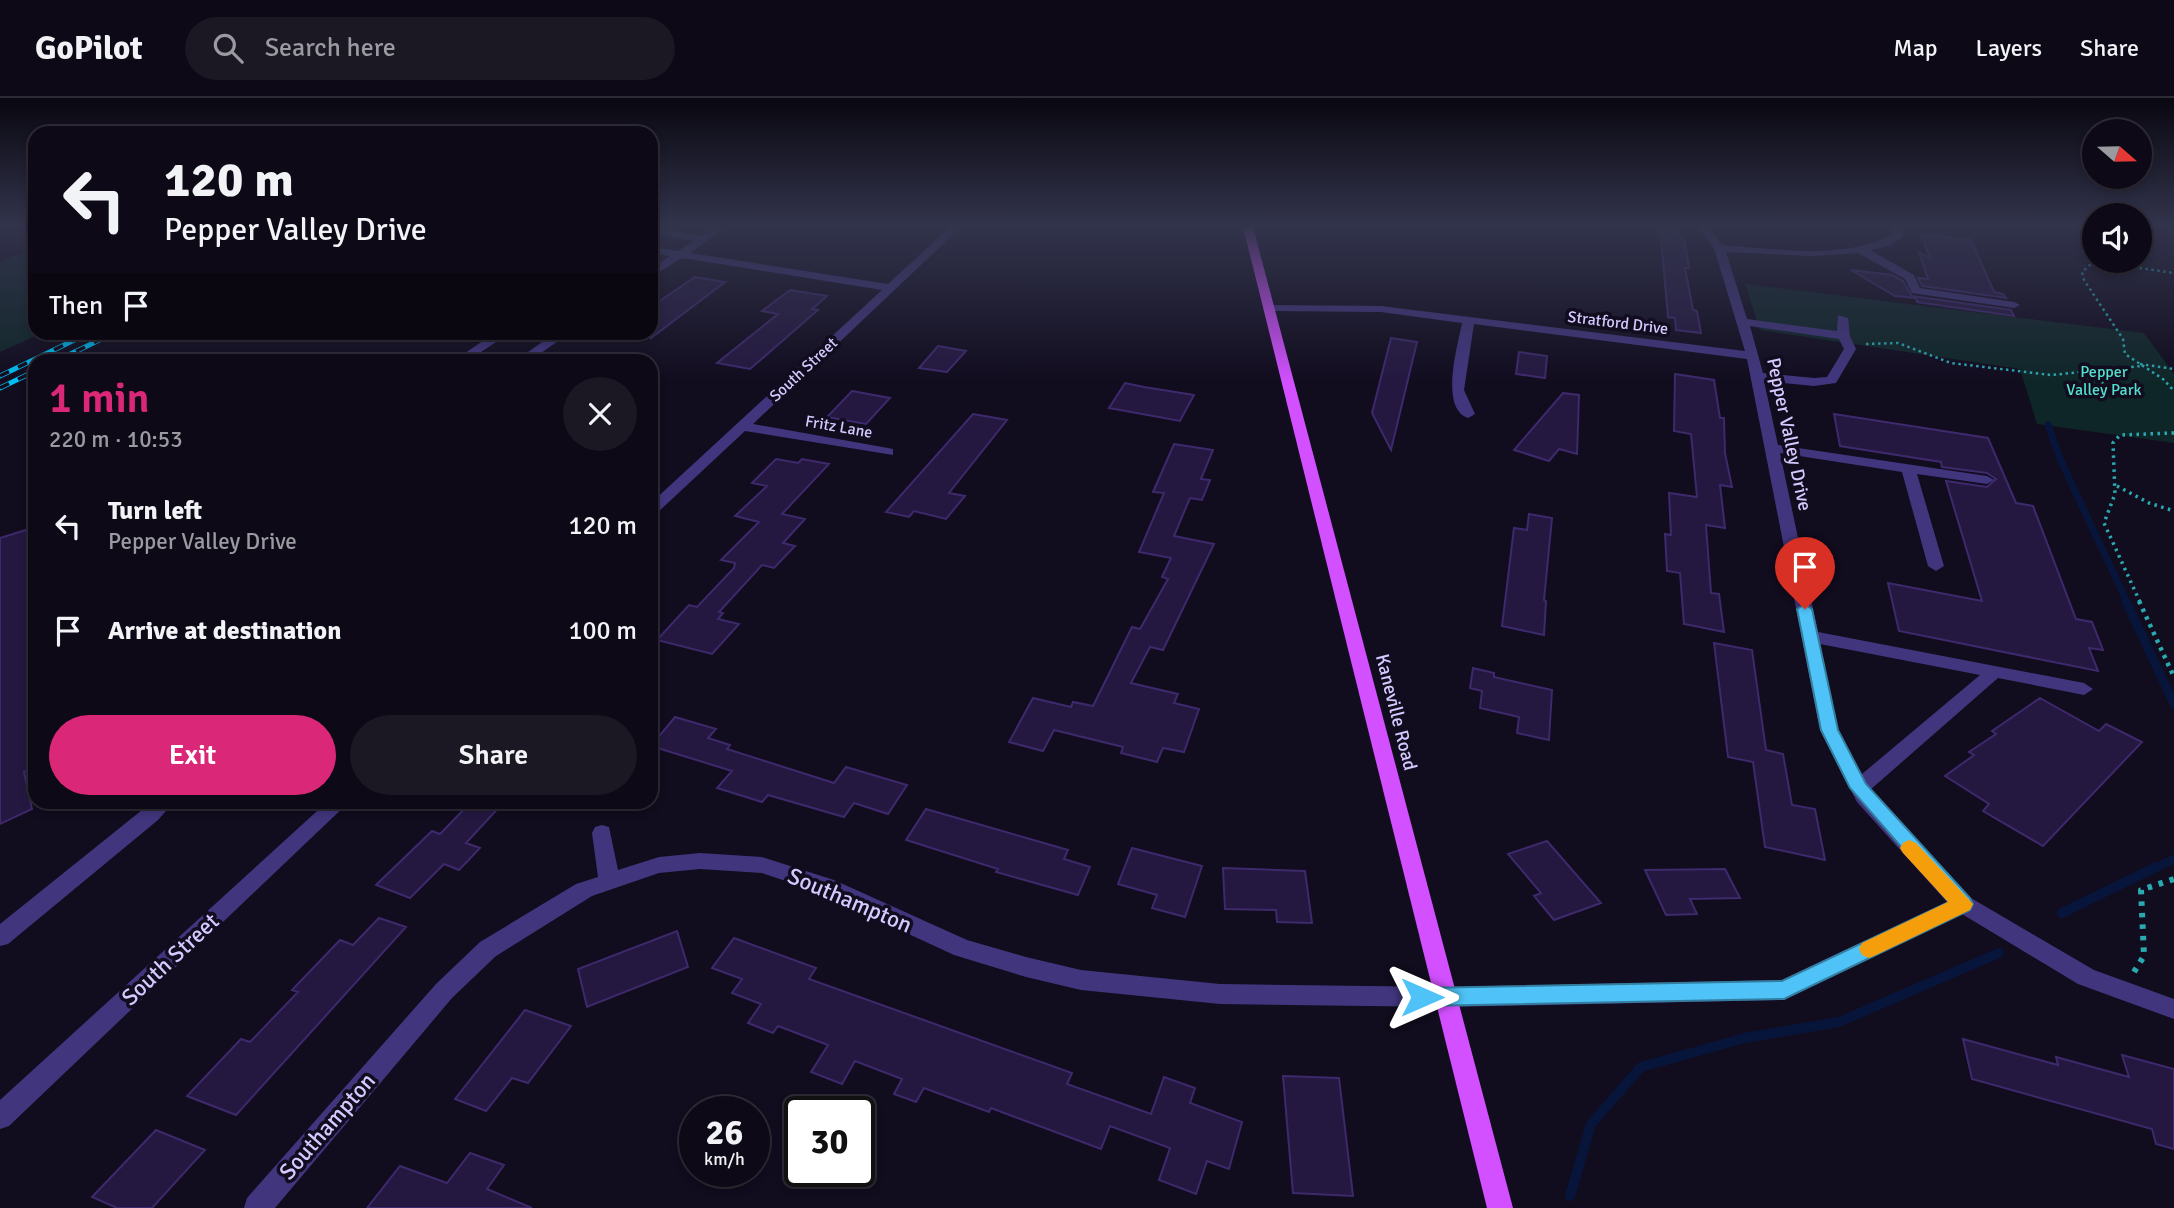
<!DOCTYPE html>
<html lang="en">
<head>
<meta charset="utf-8">
<style>
	body { margin:0; font-family:Signika,sans-serif; background:#1b1723; color:#f1f3f6; height:100vh; display:flex; flex-direction:column; font-size:26px; white-space:nowrap }
	* { box-sizing:border-box; margin:0 }
	p { font-size:23px; color:#9a9aa1 }
	.icon { flex:none; width:38px; height:38px; fill:none; stroke:currentColor; stroke-width:2; stroke-linecap:round; stroke-linejoin:round }
	.map { position:relative; flex:1; overflow:hidden }
	.sheet { position:absolute; left:28px; top:256px; width:630px; height:455px; display:flex; flex-direction:column; background:#0d0916; border-radius:21px; box-shadow:0 4px 10px #0003,0 0 0 2px #2d2a35 }
	.sheet>* { flex:none }
	.banner { position:absolute; left:28px; top:28px; width:630px; height:214px; border-radius:21px; box-shadow:0 4px 10px #0003,0 0 0 2px #2d2a35; background:#0d0916; color:#f1f3f6; overflow:hidden }
	.needle { width:46px; rotate:110deg }
	.fabs { position:absolute; left:2082px; top:21px; display:grid; gap:14px }
	.fabs a { display:grid; place-items:center; width:70px; height:70px; border-radius:50%; background:#0d0916; box-shadow:0 4px 10px #0003,0 0 0 2px #2d2a35; font-size:35px }
	.speed { position:absolute; left:679px; top:998px; display:flex; gap:14px; font-size:35px; font-weight:700; text-align:center }
	.speed>* { display:grid; place-content:center; width:91px; height:91px; border-radius:50%; background:#0d0916; box-shadow:0 4px 10px #0003,0 0 0 2px #2d2a35; line-height:1 }
	.speed small { font-size:18px; font-weight:400 }
	.speed .limit { border:4px solid #111; border-radius:10px; background:#fff; color:#111 }
	.pin { position:absolute; display:grid; place-items:center; width:60px; height:60px; color:#fff; margin:-72px -30px; border-radius:50% 50% 50% 0; rotate:-45deg; box-shadow:0 0 7px #0007 }
	.pin .icon { rotate:45deg }
	.me { position:absolute; width:77px; margin:-38px; rotate:90deg; stroke-linejoin:round; filter:drop-shadow(0 0 5px #0008) }
	.turn { display:flex; align-items:center; gap:24px; height:147px; padding:0 21px; font-size:32px }
	.turn .icon { width:91px; height:91px; stroke-width:2.5 }
	.turn b { display:block; font-size:49px; line-height:60px }
	.then { display:flex; align-items:center; height:66px; padding:0 21px; background:#0003; gap:14px; font-size:26px }
	.round { display:grid; place-items:center; flex:none; width:74px; height:74px; border-radius:37px; background:#1b1723 }
	.head { display:flex; align-items:center; justify-content:space-between; height:119px; padding:0 21px }
	h1 { font-size:42px; font-weight:600; line-height:52px; color:#db2777 }
	.cta { display:flex; gap:14px; margin-top:auto; padding:14px 21px }
	.cta a { flex:1; height:80px; border-radius:42px; background:#db2777; color:#fff; font-size:28px; font-weight:600; line-height:80px; text-align:center }
	.cta a+a { background:#1b1723; color:#f1f3f6 }
	ul { padding:0; list-style:none }
	li { display:flex; align-items:center; gap:21px; height:105px; padding:0 21px }
	li div { flex:1 }
	li b { display:block; font-size:26px }
	li em { font-style:normal }
	header { display:flex; align-items:center; gap:42px; box-sizing:border-box; height:98px; padding:0 35px; background:#0d0916; border-bottom:2px solid #2d2a35 }
	header strong { font-size:33px }
	nav { display:flex; gap:38px; margin-inline-start:auto; font-size:24px }
	.search { width:490px; height:63px; background:#1b1723; display:flex; align-items:center; gap:18px; box-sizing:border-box; padding:0 24px; border-radius:38px; color:#9a9aa1; font-size:26px }
	.map>svg:first-child { display:block }
	.green { fill:#0f2628 }
	.lines { fill:none; stroke-linecap:round; stroke-linejoin:round }
	.stream-far2 { stroke:#08153b; stroke-width:7 }
	.stream-far1 { stroke:#08153b; stroke-width:9 }
	.stream { stroke:#08153b; stroke-width:10 }
	.building { fill:#241840; stroke:#3e296c; stroke-width:2 }
	.path-far3 { stroke:#2ba9b1; stroke-width:2.5; stroke-dasharray:2.5 3.5; stroke-linecap:butt }
	.path-far2 { stroke:#2ba9b1; stroke-width:3.5; stroke-dasharray:2.5 4.5; stroke-linecap:butt }
	.path-far1 { stroke:#2ba9b1; stroke-width:4.5; stroke-dasharray:3.5 5; stroke-linecap:butt }
	.path { stroke:#2ba9b1; stroke-width:6; stroke-dasharray:4.5 7; stroke-linecap:butt }
	.minor { fill:#41367e; fill-rule:evenodd }
	.major { fill:#d250ff; fill-rule:evenodd }
	.rail-casing { stroke:#00bff4; stroke-width:5 }
	.rail { stroke:#110c1e; stroke-width:3.5; stroke-dasharray:10; stroke-linecap:butt }
	.route { fill:#4fc3f7; stroke:#337fa1; stroke-width:2 }
	.slow { fill:#f59e0b }
	.labels { text-anchor:middle; stroke-width:7; stroke-linejoin:round; paint-order:stroke }
	.far-street-label { font-size:16px; fill:#d6c9ff; stroke:#110c1e }
	.far-park-label { font-size:16px; fill:#54e0ce; stroke:#110c1e }
	.street-label { font-size:19px; fill:#d6c9ff; stroke:#110c1e }
	.near-street-label { font-size:23px; fill:#d6c9ff; stroke:#110c1e }
</style>
</head>
<body>
<header>
<strong>GoPilot</strong>
<div class="search"><svg class="icon" aria-label="search" viewBox="0 0 24 24"><circle cx="10" cy="10" r="6"/><path d="M15 15l6 6"/></svg>Search here</div>
<nav><a>Map</a><a>Layers</a><a>Share</a></nav>
</header>
<div class="map">
<svg width="2174" height="1110" viewBox="0 0 2174 1110">
	<rect width="100%" height="100%" fill="#110c1e"/>
	<path class="green" d="M35,150V234L42,235L0,254V164Z
		M1745,186L2144,235L2174,276V345L2037,326L2020,271L1760,232Z"/>
	<g class="lines">
		<path class="stream-far2" d="M2048,327L2061,363L2127,504"/>
		<path class="stream-far1" d="M2126,503L2174,606
			M2153,771L2174,761"/>
		<path class="stream" d="M2062,815L2156,769
			M1570,1098L1591,1026L1641,969L1745,940L1839,924L1999,855"/>
	</g>
	<path class="building" d="M1660,129H1676L1685,145L1689,170H1685L1693,212L1697,213L1701,235L1676,232L1675,220L1668,219Z
		M1921,136L1971,142L1994,194L2003,196L2006,200L1922,188L1918,180L1928,181L1919,154L1930,160Z
		M1851,172L1892,177L1903,183L1912,198L2011,212L2014,218L1917,204L1916,200L1895,198Z
		M695,179L725,184L651,240V209Z
		M790,192L827,198L812,211L818,212L750,271L717,265L778,216L762,213Z
		M1391,240L1417,244L1391,352L1372,315Z
		M938,248L966,253L947,274L919,270Z
		M1519,254L1547,258L1545,280L1516,276Z
		M1675,276L1714,282L1720,320H1724L1725,355L1732,389L1720,387L1725,430L1706,427L1711,495L1719,496L1724,534L1684,526L1680,475L1667,473L1665,436L1671,437L1669,395L1697,399L1691,336L1674,333Z
		M1125,285L1144,289L1194,297L1180,323L1109,310Z
		M852,293L890,300L866,326L827,319Z
		M1563,295L1579,297L1577,356L1559,351L1549,363L1514,352Z
		M973,316L1007,322L949,395L965,398L946,421L914,413L909,419L886,414Z
		M1834,316L1988,340L2016,405L2033,408L2076,521L2092,524L2103,552L2089,550L2098,573L1899,533L1888,485L1982,503L1946,383L1987,389L1996,381L1987,375L1942,369L1941,364L1840,348Z
		M1174,346L1213,352L1201,381L1210,382L1202,402L1190,400L1174,438L1214,446L1163,552L1150,549L1131,585L1178,596L1174,605L1199,611L1184,654L1163,650L1157,664L1121,655L1123,649L1054,632L1043,653L1009,644L1033,600L1071,609L1073,604L1093,608L1132,529L1140,531L1168,481L1162,479L1171,460L1139,454L1164,395L1153,394Z
		M776,361L798,365L802,361L829,366L782,416L805,421L783,445L795,448L774,470L762,467L719,514L723,515L718,521L739,526L712,556L657,542L689,507L697,509L734,470L735,465L721,462L759,424L735,418L767,388L752,385Z
		M1529,416L1552,420L1544,502L1546,503L1544,537L1502,528L1514,430L1527,432Z
		M35,429V670L24,674L32,711L0,726V440Z
		M1714,545L1752,552L1766,652L1783,656L1792,707L1815,711L1825,762L1765,749L1753,664L1728,659Z
		M1473,570L1494,575V579L1552,592L1549,642L1517,635L1519,619L1480,610L1482,593L1470,590Z
		M2040,600L2099,633L2106,626L2142,644L2043,748L1983,713L1989,706L1945,678L1974,657L1969,654L1996,636L1992,633Z
		M675,619L716,631L708,640L730,647L727,651L834,685L846,669L907,687L888,716L854,705L844,719L768,697L762,704L717,690L732,673L651,648Z
		M471,704H504L466,745L480,750L459,772L444,766L410,800L376,787L432,733L440,736Z
		M926,711L1068,752L1064,761L1090,769L1078,797L996,774L998,771L906,742Z
		M1547,743L1601,805L1554,822L1534,798L1541,795L1508,756Z
		M1132,750L1202,768L1185,819L1152,810L1157,797L1118,786Z
		M1223,770L1305,773L1312,825L1277,824L1276,812L1225,811Z
		M1725,771L1740,800L1690,801L1697,816L1666,817L1645,772Z
		M379,820L406,829L236,1017L187,998L241,941L250,944L298,894L292,892L340,842L353,847Z
		M677,833L688,869L587,909L578,871Z
		M734,840L816,870L809,881L1072,975L1067,986L1151,1016L1164,979L1195,990L1190,1005L1242,1024L1229,1071L1207,1063L1196,1096L1159,1082L1170,1050L1110,1028L1101,1051L991,1010L989,1014L924,990L916,1004L894,996L902,981L855,963L842,986L811,974L828,947L778,928L773,935L748,925L761,906L732,895L742,881L712,870Z
		M525,912L571,928L528,985L512,980L486,1013L455,1001Z
		M1963,941L2058,967L2056,959L2129,979L2122,957L2174,971V1051L2156,1046L2152,1031L1972,981Z
		M1283,978L1339,980L1353,1098L1293,1095Z
		M156,1032L205,1052L152,1110H117L92,1099Z
		M470,1055L504,1067L487,1091L532,1110H367L400,1068L447,1085Z"/>
	<g class="lines">
		<path class="path-far3" d="M2095,148L2083,153L2092,165L2082,174L2084,182L2123,241L2125,256L2163,281L2174,293
			M2092,163L2174,175
			M1866,246L1898,245L1951,265L2051,277L2141,268
			M2140,266L2174,271
			M2085,276L2109,288"/>
		<path class="path-far2" d="M2117,388L2149,405L2174,413
			M2140,504L2104,425L2115,396L2113,345L2120,337L2174,335"/>
		<path class="path-far1" d="M2139,503L2174,579"/>
		<path class="path" d="M2134,874L2144,858L2141,792L2174,781"/>
		<path class="minor" d="M651,129L701,138L714,129H726L690,155L888,186L950,129H961L753,326L888,350L893,351V357L745,333L656,416L651,418V405L882,192L682,160L651,179V171L670,158L651,155V149L678,153L694,143L651,135Z
			M1698,129H1708L1722,147C1776,151 1844,163 1893,136L1891,129H1901L1903,139L1888,148L1870,152L1914,177L1920,190L2014,204L2020,207L2014,210L1912,195L1905,181L1858,155L1813,158L1726,154L1747,221L1837,233L1838,217L1848,220L1850,238L1856,251L1836,285L1814,288L1764,283L1778,347L1987,378L1994,382L1987,386L1917,376L1944,468L1936,473L1928,468L1902,374L1780,355L1818,534L2084,585L2093,591L2084,597L1998,580L1870,692L1871,694L1971,800L2094,872L2174,901V921L2078,886L1962,816L1784,902L1447,909L1220,906L1081,892L1026,879L954,857L818,794L762,775L700,771L659,775L592,798L496,858L452,900L275,1110H244L247,1100L436,886L480,844L576,786L598,779L592,735L595,729L602,727L609,729L618,772L659,759L700,755L762,759L834,782L967,842L1026,859L1081,872L1220,886L1447,889L1782,882L1947,804L1857,704L1820,632L1747,261L1474,226L1464,292L1475,316L1468,320C1439,310 1458,247 1462,225L1381,214L1269,213L1263,210L1269,207L1381,208L1745,253L1714,150ZM1750,228L1839,241L1844,251L1827,279L1814,280L1763,275ZM1820,546L1980,577L1862,676L1838,632Z
			M496,234H511L469,262H455Z
			M556,234H571L531,262H517Z
			M152,704H174L158,722L8,846L0,848V826Z
			M327,704H349L9,1028L0,1031V1002Z"/>
		<path class="major" d="M1243,129H1253L1513,1110H1487Z"/>
		<g class="rail-casing">
			<path id="rail" d="M58,262L116,234
				M0,278L91,234
				M0,290L35,273"/>
		</g>
		<use href="#rail" class="rail"/>
	</g>
	<linearGradient id="sky" x2="0" y2="1"><stop stop-color="#090710"/><stop offset="0.45" stop-color="#32344c"/><stop offset="1" stop-color="#32344c" stop-opacity="0"/></linearGradient>
	<rect width="2174" height="284" fill="url(#sky)"/>
	<path class="route" d="M1805,506L1812,511L1838,632L1866,686L1970,800L1973,806L1970,812L1784,901L1422,908L1414,905L1411,899L1414,892L1422,890L1782,883L1949,804L1850,690L1821,632L1797,511Z"/>
	<path class="slow" d="M1909,742L1916,745L1973,806L1970,812L1876,857L1869,860L1862,857L1859,851L1862,845L1948,804L1903,755L1900,750L1903,745Z"/>
	<g class="labels">
		<g class="far-street-label">
			<text transform="translate(1618 224) rotate(7)" y="6">Stratford Drive</text>
			<text transform="translate(803 271) rotate(-43)" y="6">South Street</text>
			<text transform="translate(839 328) rotate(10)" y="6">Fritz Lane</text>
		</g>
		<g class="far-park-label">
			<text x="2104" y="279">Pepper<tspan x="2104" dy="18">Valley Park</tspan></text>
		</g>
		<g class="street-label">
			<text transform="translate(1790 336) rotate(78)" y="7">Pepper Valley Drive</text>
			<text transform="translate(1397 614) rotate(76)" y="7">Kaneville Road</text>
		</g>
		<g class="near-street-label">
			<text transform="translate(850 802) rotate(23)" y="8">Southampton</text>
			<text transform="translate(170 861) rotate(-43)" y="8">South Street</text>
			<text transform="translate(327 1028) rotate(-49)" y="8">Southampton</text>
		</g>
	</g>
</svg>
<div class="fabs">
<a><svg class="needle" viewBox="-14 -14 28 28"><path d="M0-13l5 13h-10z" fill="#e53935"/><path d="M0 13l5-13h-10z" fill="#9a9aa1"/></svg></a>
<a><svg class="icon" aria-label="sound" viewBox="0 0 24 24"><path d="M4 9h4l5-4v14l-5-4H4zM17 9q2 3 0 6"/></svg></a>
</div>
<div class="speed"><div>26<small>km/h</small></div><div class="limit">30</div></div>
<div class="pin" style="left:1805px;top:511px;background:#d93025"><svg class="icon" aria-label="arrive" viewBox="0 0 24 24"><path d="M6 21V4h12l-3 4 3 4H6"/></svg></div>
<svg class="me" style="left:1422px;top:899px" viewBox="-20 -20 40 40"><path d="M0-17L14 15 0 8-14 15z" fill="#4fc3f7" stroke="#fff" stroke-width="4"/></svg>
<div class="banner">
<div class="turn"><svg class="icon" aria-label="left" viewBox="0 0 24 24"><path d="M17 20v-9H6M10 6l-5 5 5 5"/></svg><div><b>120 m</b>Pepper Valley Drive</div></div>
<div class="then">Then<svg class="icon" aria-label="arrive" viewBox="0 0 24 24"><path d="M6 21V4h12l-3 4 3 4H6"/></svg></div>
</div>
<section class="sheet">
<div class="head"><div><h1>1 min</h1><p>220 m · 10:53</p></div><a class="round"><svg class="icon" aria-label="close" viewBox="0 0 24 24"><path d="M6 6l12 12M18 6L6 18"/></svg></a></div>
<ul>
<li><svg class="icon" aria-label="left" viewBox="0 0 24 24"><path d="M17 20v-9H6M10 6l-5 5 5 5"/></svg><div><b>Turn left</b><p>Pepper Valley Drive</p></div><em>120 m</em></li>
<li><svg class="icon" aria-label="arrive" viewBox="0 0 24 24"><path d="M6 21V4h12l-3 4 3 4H6"/></svg><div><b>Arrive at destination</b></div><em>100 m</em></li>
</ul>
<div class="cta"><a>Exit</a><a>Share</a></div>
</section>
</div>
</body>
</html>
